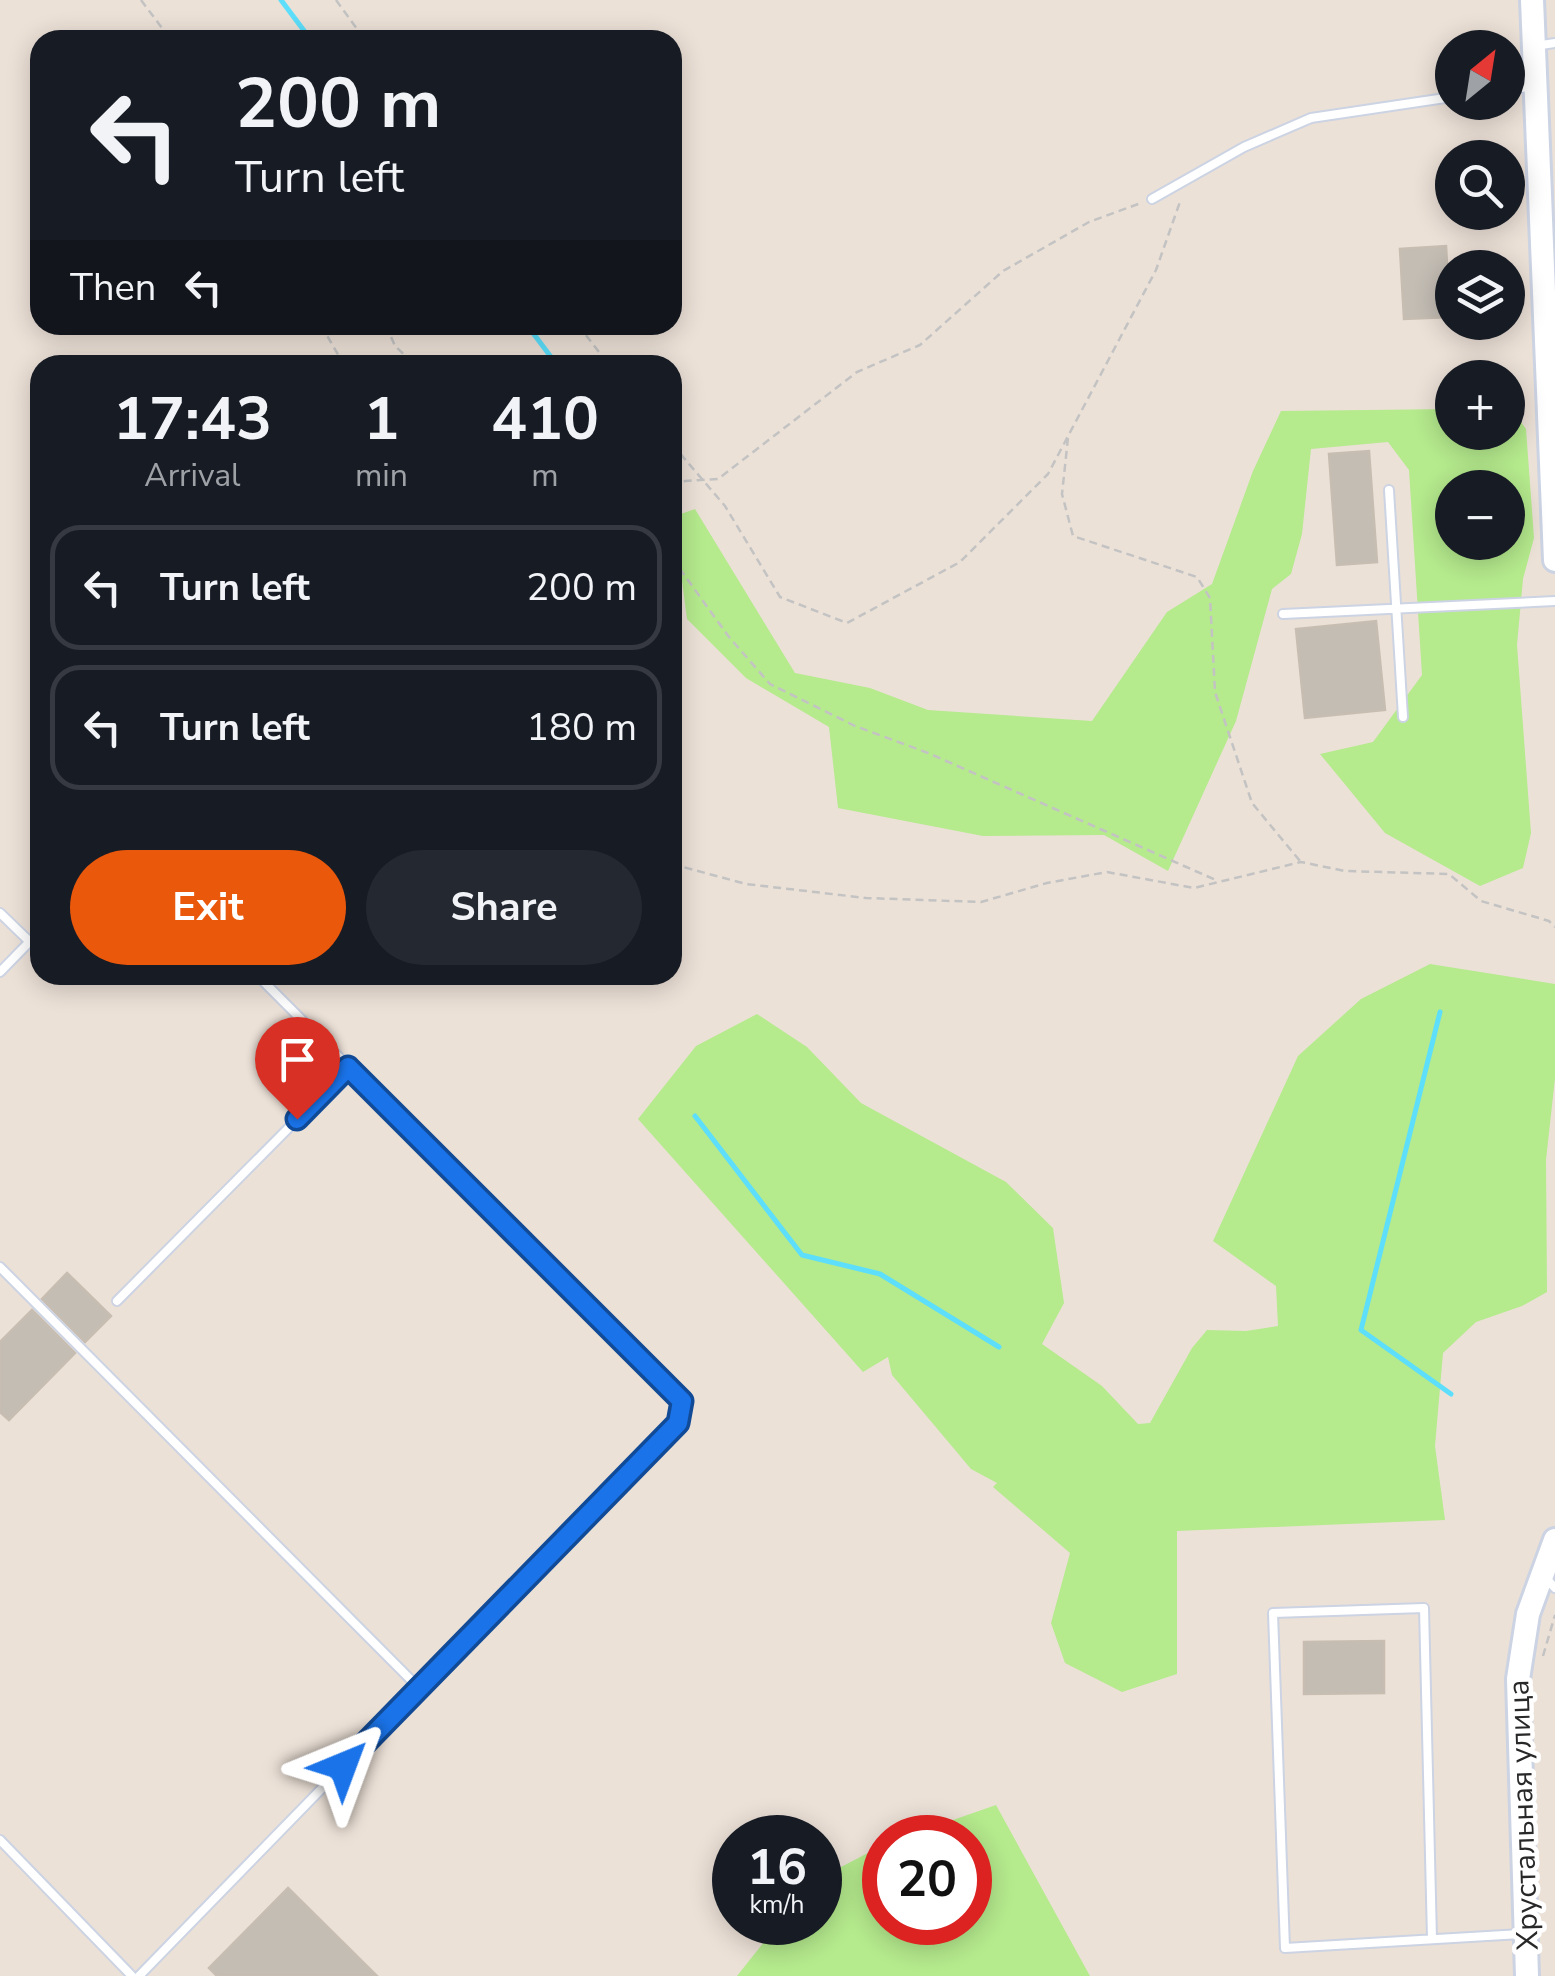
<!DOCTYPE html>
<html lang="en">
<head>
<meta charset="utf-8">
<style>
	body { margin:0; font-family:"Nunito Sans",sans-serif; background:#242831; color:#f1f3f6; height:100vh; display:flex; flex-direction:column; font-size:38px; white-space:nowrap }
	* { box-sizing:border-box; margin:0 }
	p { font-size:32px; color:#9ea1a6 }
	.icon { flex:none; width:55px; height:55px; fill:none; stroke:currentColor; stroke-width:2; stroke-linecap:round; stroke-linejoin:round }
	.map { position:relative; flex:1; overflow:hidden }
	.details { position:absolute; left:30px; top:355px; width:652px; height:630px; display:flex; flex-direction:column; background:#171b24; border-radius:30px; box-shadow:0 5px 25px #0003 }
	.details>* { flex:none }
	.top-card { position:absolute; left:30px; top:30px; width:652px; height:305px; border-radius:30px; box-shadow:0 5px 25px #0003; background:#171b24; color:#f1f3f6; overflow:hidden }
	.needle { width:65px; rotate:30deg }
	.fabs { position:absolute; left:1435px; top:30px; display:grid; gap:20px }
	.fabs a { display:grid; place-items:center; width:90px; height:90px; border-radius:50%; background:#171b24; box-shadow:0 5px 25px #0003; font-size:50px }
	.speed { position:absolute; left:712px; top:1815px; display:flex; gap:20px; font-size:50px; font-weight:700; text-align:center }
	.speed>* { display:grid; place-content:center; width:130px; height:130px; border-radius:50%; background:#171b24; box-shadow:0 5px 25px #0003; line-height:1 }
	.speed small { font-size:25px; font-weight:400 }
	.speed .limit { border:15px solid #d22; background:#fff; color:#111 }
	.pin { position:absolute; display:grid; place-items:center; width:85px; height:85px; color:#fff; margin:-102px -42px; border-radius:50% 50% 50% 0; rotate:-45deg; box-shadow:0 0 10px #0007 }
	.pin .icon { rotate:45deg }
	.me { position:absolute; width:110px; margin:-55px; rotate:44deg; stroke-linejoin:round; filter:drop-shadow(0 0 8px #0008) }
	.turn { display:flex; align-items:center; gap:35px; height:210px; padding:0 40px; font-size:45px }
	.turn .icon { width:130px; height:130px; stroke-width:2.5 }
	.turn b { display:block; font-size:70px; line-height:85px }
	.then { display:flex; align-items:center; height:95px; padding:0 40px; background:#0003; gap:20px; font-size:38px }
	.eta { display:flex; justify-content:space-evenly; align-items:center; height:170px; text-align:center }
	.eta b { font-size:60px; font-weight:700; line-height:70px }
	.action { display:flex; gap:20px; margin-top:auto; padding:20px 40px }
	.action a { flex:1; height:115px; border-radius:60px; background:#ea580c; color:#fff; font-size:40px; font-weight:700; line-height:115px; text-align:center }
	.action a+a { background:#242831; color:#f1f3f6 }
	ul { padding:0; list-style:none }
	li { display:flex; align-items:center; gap:30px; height:125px; margin:0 20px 15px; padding:0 20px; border:5px solid #363941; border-radius:30px }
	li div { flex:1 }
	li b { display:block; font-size:38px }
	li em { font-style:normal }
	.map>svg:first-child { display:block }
	.green { fill:#b5ea8d; fill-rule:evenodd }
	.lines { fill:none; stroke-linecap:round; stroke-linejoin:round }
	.stream { stroke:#5ddffb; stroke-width:5 }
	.building { fill:#c3bdb4; stroke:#c7bdb1; stroke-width:2.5 }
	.lane-casing { stroke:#ccd3e3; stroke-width:12 }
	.secondary-casing { stroke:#ccd3e3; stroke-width:28 }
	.path { stroke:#c3c3c3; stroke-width:2.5; stroke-dasharray:8 5; stroke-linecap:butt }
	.lane { stroke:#fff; stroke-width:8 }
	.secondary { stroke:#fff; stroke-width:22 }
	.route-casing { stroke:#114b97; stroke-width:25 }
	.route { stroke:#1a73e8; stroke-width:18 }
	.labels { text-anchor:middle; stroke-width:9; stroke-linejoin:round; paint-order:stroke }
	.street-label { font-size:30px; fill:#282828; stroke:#fff }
</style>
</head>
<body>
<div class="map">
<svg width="1555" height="1976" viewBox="0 0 1555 1976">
	<rect width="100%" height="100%" fill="#ece1d7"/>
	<path class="green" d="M1508,408H1511L1526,429L1534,538L1523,579L1517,645L1531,833L1523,868L1480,886L1385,833L1320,754L1373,742L1422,675L1409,470L1388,442L1311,449L1302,534L1291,574L1272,589L1236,721L1168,871L1104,835L983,836L838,808L829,727L746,678L687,619L680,566L673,554L672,517L695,509L795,673L870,688L928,710L1092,721L1167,612L1212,584L1253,471L1281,411L1452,409V432H1508ZM1452,488H1508V542H1452Z
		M1430,964L1555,984V1078L1546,1160L1547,1292L1522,1306L1476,1322L1443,1353L1435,1446L1445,1520L1177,1531V1674L1122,1692L1065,1663L1051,1623L1070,1553L993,1487L997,1483L971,1469L892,1375L888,1357L863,1372L638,1119L696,1046L757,1014L807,1047L861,1103L1006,1182L1053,1228L1064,1303L1042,1344L1102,1386L1138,1424L1150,1423L1192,1348L1207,1330L1246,1331L1278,1326L1276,1286L1213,1241L1298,1056L1361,999Z
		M996,1805L1090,1976H737L779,1923L820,1922V1878L885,1844V1922H970V1838L904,1837Z"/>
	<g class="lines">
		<path class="stream" d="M281,0L311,40
			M527,325L557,365
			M1440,1012L1361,1330L1451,1394
			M695,1116L802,1255L880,1274L999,1347"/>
	</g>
	<path class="building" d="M1446,246L1450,317L1404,319L1400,249Z
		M1369,451L1377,562L1337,565L1329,454Z
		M1376,621L1385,710L1305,718L1296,629Z
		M67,1273L111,1316L85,1342L42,1299Z
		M32,1310L75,1353L9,1420L0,1412V1342Z
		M1384,1641V1693L1304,1694V1642Z
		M288,1888L377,1976H217L209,1968Z"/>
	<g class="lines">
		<g class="lane-casing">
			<path id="lane" d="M1535,46L1555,43
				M1508,90L1534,86
				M1152,199L1244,147L1311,118L1452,97
				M1389,490L1403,717
				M1283,614L1555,601
				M0,913L30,942
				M0,972L40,931
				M0,1267L419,1688
				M117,1301L349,1067
				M1544,1576L1555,1588
				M0,1840L132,1976
				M1432,1939L1424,1608L1273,1613L1285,1948L1521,1934
				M139,1976L678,1423L682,1401L257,975"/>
		</g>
		<g class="secondary-casing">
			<path id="secondary" d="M1532,0L1555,560
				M1527,1976L1518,1679L1528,1614L1555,1540"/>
		</g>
		<path class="path" d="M141,0L171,40
			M336,0L365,40
			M321,325L344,365
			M386,325L395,346L415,365
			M578,325L609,365
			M1068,438L1062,494L1073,536L1197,577L1210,598L1215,692L1252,803L1300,861
			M672,444L725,506L780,597L847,623L960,562L1048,474L1156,270L1181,199
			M672,487L685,481L718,479L857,372L920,345L1003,271L1089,222L1141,203
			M672,558L729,637L770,684L855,726L928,753L1218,881
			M672,864L746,884L866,898L981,902L1047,883L1107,872L1194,888L1301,862L1345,871L1449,874L1481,901L1549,921L1555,927
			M1543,1656L1555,1615"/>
		<use href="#lane" class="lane"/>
		<use href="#secondary" class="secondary"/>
	</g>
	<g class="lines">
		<g class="route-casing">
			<path id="route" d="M297,1119L348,1067L682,1401L678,1423L343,1766"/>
		</g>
		<use href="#route" class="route"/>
	</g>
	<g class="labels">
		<g class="street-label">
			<text transform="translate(1523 1815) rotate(-92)" y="10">Хрустальная улица</text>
		</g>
	</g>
</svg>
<div class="fabs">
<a><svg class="needle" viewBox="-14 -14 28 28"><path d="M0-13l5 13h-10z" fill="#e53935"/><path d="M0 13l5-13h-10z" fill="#9ea1a6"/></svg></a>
<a><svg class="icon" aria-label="search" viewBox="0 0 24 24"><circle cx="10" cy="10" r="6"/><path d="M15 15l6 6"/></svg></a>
<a><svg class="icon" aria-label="layers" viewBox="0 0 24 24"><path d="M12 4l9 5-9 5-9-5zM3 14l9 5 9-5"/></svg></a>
<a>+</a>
<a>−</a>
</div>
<div class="speed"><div>16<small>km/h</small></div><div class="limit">20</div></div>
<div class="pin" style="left:297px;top:1119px;background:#d93025"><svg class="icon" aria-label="arrive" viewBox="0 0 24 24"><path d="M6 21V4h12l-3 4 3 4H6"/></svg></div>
<svg class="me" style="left:343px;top:1766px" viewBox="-20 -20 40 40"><path d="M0-17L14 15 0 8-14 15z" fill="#1a73e8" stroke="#fff" stroke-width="4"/></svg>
<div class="top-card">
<div class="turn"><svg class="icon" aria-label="left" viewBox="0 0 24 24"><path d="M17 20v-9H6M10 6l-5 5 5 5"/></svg><div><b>200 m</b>Turn left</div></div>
<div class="then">Then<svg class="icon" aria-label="left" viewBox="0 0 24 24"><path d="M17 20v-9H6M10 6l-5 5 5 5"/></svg></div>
</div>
<section class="details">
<div class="eta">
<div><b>17:43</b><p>Arrival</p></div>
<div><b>1</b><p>min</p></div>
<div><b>410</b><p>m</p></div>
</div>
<ul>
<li><svg class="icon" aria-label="left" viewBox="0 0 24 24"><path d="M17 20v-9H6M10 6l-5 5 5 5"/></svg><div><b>Turn left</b></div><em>200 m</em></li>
<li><svg class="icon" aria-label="left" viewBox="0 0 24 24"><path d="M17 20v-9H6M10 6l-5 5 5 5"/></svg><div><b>Turn left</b></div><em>180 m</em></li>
</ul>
<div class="action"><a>Exit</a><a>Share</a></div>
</section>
</div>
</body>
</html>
